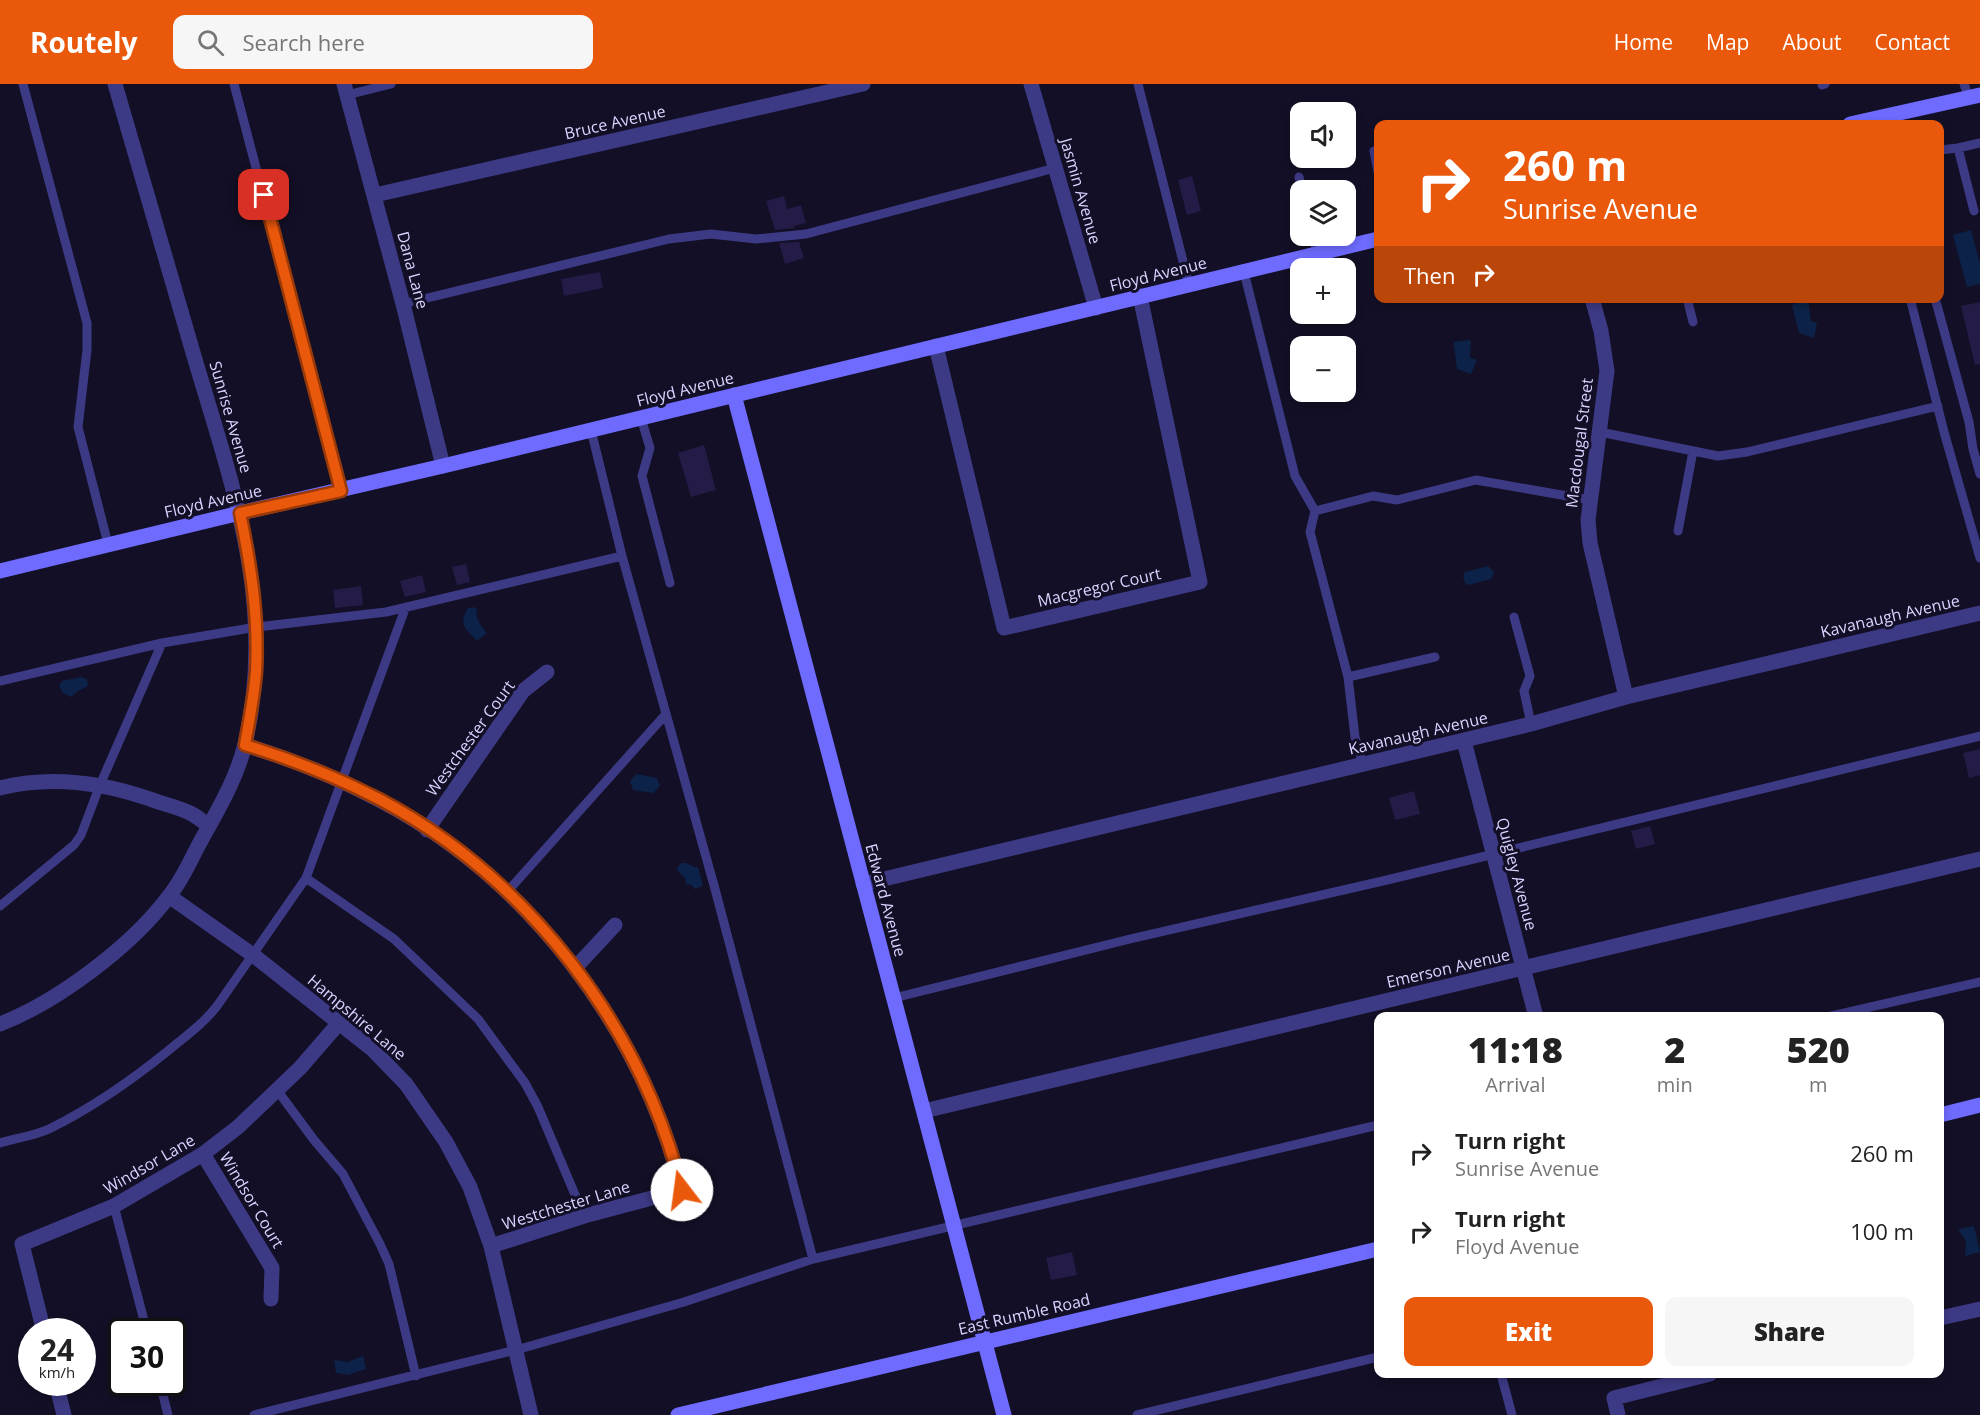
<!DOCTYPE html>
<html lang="en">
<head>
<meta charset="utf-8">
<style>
	body { margin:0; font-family:"Open Sans",sans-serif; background:#f6f6f6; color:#222; height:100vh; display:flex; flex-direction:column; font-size:22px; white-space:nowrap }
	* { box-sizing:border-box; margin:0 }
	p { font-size:20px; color:#767676 }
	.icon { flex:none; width:33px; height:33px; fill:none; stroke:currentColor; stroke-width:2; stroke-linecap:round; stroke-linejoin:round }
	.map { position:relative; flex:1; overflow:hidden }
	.panel { position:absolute; left:1374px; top:928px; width:570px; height:366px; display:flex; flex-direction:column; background:#fff; border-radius:12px; box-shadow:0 3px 9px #0003 }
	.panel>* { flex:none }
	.hud { position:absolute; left:1374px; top:36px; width:570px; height:183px; border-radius:12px; box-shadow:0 3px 9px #0003; background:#ea580c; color:#fff; overflow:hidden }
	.fabs { position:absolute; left:1290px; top:18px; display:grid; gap:12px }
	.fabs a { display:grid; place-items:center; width:66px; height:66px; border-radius:12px; background:#fff; box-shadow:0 3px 9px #0003; font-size:30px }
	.speed { position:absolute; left:18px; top:1234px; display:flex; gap:12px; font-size:30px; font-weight:700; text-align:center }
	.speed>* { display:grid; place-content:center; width:78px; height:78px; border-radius:50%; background:#fff; box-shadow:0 3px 9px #0003; line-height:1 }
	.speed small { font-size:15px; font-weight:400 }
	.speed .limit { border:3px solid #111; border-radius:9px; background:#fff; color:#111 }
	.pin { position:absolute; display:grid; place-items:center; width:51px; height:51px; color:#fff; margin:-26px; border-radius:12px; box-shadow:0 3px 9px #0006 }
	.me { position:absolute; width:66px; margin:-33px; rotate:345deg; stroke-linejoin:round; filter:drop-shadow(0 0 4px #0008) }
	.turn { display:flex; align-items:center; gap:21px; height:126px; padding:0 30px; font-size:27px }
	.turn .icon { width:78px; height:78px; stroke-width:2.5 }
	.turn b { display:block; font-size:42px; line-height:51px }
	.then { display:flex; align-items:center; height:57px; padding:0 30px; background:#0003; gap:12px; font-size:22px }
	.eta { display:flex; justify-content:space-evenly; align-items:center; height:102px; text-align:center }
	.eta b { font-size:36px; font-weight:800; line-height:42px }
	.cta { display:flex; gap:12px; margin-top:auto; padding:12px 30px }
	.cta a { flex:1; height:69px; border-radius:12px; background:#ea580c; color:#fff; font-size:24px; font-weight:800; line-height:69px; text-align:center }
	.cta a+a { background:#f6f6f6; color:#222 }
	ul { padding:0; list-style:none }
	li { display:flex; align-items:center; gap:18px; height:78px; padding:0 30px }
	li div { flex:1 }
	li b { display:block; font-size:22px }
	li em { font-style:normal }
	header { display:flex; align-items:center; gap:36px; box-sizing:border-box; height:84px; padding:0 30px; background:#ea580c; color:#fff }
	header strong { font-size:28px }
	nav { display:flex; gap:33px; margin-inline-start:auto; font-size:21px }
	.search { width:420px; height:54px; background:#f6f6f6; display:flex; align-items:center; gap:15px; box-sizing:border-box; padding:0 21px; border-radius:12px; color:#767676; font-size:22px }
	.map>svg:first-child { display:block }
	.water { fill:#0c2248 }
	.building { fill:#241b47 }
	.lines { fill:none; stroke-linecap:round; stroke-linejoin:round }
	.lane { stroke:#3d3a85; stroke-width:9 }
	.street { stroke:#3d3a85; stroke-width:15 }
	.secondary { stroke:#6f6bff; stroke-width:15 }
	.route-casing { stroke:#983908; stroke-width:15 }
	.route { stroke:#ea580c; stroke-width:10 }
	.labels { text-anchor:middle; stroke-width:6; stroke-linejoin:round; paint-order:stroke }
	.street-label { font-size:16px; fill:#d9d4ff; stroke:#130f26 }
</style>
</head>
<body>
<header>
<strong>Routely</strong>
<div class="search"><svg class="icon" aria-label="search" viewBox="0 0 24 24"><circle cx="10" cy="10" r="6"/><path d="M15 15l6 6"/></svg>Search here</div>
<nav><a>Home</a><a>Map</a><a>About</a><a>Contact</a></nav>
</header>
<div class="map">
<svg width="1980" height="1331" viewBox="0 0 1980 1331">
	<rect width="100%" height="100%" fill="#130f26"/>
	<path class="water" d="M1971,146L1980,180V200L1967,203L1953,151Z
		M1808,216L1811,237L1817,239L1814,254L1799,249L1792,221Z
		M1468,256L1471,257L1470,274L1477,276L1471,290L1457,285L1454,261V258Z
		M1488,482L1494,488L1491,495L1469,501L1465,499L1463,492L1465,488Z
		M474,523L477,526C475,535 481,542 487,549L477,557C465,544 458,541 468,524Z
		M81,593L87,595L88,602L78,607L71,613L63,609L59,602L62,597Z
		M636,690L657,694L660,702L653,709L633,706L630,697Z
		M682,779H687L694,783H698L703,802L694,805L692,801L686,800L685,794L677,786L678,782Z
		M1974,1142L1980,1168L1965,1172L1966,1157L1958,1145Z
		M363,1272L366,1285L348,1291L336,1289L334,1276L348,1278Z"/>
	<path class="building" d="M1192,92L1201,127L1187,131L1178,96Z
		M784,112L787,125L801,121L806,139L794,142L795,144L775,146L766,117Z
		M799,158L804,174L785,180L779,159Z
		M600,188L603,204L564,212L561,195Z
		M1980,218V280L1975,281L1961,222Z
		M704,361L716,406L691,413L678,369Z
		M466,480L470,498L457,501L452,483Z
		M422,491L426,508L405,513L400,497Z
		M361,502L363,521L335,524L333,506Z
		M1980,665V691L1969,694L1963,669Z
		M1414,707L1420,730L1395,736L1389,714Z
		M1650,742L1655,760L1636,765L1631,747Z
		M1072,1168L1077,1191L1051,1196L1046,1174Z"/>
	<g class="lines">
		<path class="lane" d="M23,0L87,239V266L78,343L108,460
			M234,0L341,407
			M1138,0L1189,201
			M1964,0L1969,14
			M1822,1L1825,0
			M347,11L391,0
			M1958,64L1974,127
			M1940,66L1958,64L1980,59
			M1374,67L1378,88
			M1299,93L1302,106
			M1313,152L1317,170
			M1244,188L1295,392L1315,427L1310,448L1348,593L1355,653L1363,680
			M1687,214L1693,238
			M1910,214L1944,348L1980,474
			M1935,214L1969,338L1973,365L1980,390
			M403,220L669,155L711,150L756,155L806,150L1055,84
			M641,334L650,364L642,392L670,499
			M591,346L622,472L715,805L813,1175
			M1600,348L1718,372L1747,368L1938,322
			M1315,427L1373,412L1397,416L1476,396L1590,416
			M1678,447L1693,367
			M405,525L306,794L394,855L478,935L525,999L538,1023L584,1132
			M1514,533L1530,592L1524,607L1531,640
			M1348,593L1435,573
			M0,597L162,559
			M507,808L666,630
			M0,822L74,761L81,751L100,701L162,559L257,543L386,528L622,472
			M894,914L1130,855L1387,796L1980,652
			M1827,933L1980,898
			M277,1006L314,1056L343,1090L380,1160L389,1180L416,1292
			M0,1059C16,1054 34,1052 49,1045C92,1024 132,996 169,966C186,952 203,940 217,922L306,794
			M114,1122L147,1248
			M1501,1290L1512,1331
			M160,1299L168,1331
			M254,1331L516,1266L684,1218L813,1175L1378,1041
			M1137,1331L1378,1273"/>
		<path class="street" d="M344,0L403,220L443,382
			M1031,0L1096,224
			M375,111L863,0
			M1592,214L1601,247L1607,287L1588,436L1590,459L1626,613
			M936,262L1004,544L1200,498L1140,212
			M1464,657L1536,933
			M245,661C291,675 336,693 379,716C528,794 641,943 682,1106L584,1132L491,1162
			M0,704C51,691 101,698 150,715C163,720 178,723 190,729C197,732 203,738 209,742
			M427,746L523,607L547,588
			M863,800L1531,640L1626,613L1980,529
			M169,812L253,871L339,939L373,966L406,1000L446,1058L470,1103L491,1162L531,1331
			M575,884L615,841
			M0,940C57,918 132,862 169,812C180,799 188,782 196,766C214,732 236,698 245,660C277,521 233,404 194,272C168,182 142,91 115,0
			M924,1027L1980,775
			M203,1070L272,1184L271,1215
			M1940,1234L1980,1225
			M44,1248L22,1160L114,1122L203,1070L238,1043L300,984L339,939
			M56,1299L64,1331
			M1618,1331L1614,1314L1710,1290"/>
		<path class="secondary" d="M1850,40L1980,11
			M734,311L1004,1331
			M0,487L240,429L443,382L1378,155
			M1940,1031L1980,1021
			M678,1331L1378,1165"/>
	</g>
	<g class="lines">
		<g class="route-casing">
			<path id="route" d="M264,111L341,407L240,429C251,482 259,534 256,588C254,613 249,637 245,661C291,675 336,693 379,715C528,794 641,942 682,1106"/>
		</g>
		<use href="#route" class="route"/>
	</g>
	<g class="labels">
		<g class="street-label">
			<text transform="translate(615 38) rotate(-13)" y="6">Bruce Avenue</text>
			<text transform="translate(1081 107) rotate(74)" y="6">Jasmin Avenue</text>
			<text transform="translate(413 186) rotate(75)" y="6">Dana Lane</text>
			<text transform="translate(1158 190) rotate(-14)" y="6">Floyd Avenue</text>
			<text transform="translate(685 305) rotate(-14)" y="6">Floyd Avenue</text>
			<text transform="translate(231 333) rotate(74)" y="6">Sunrise Avenue</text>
			<text transform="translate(1579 359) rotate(-83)" y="6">Macdougal Street</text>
			<text transform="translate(213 417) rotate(-13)" y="6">Floyd Avenue</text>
			<text transform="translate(1099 503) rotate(-13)" y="6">Macgregor Court</text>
			<text transform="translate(1890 532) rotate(-13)" y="6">Kavanaugh Avenue</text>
			<text transform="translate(1418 649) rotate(-13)" y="6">Kavanaugh Avenue</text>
			<text transform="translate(470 654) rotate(-54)" y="6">Westchester Court</text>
			<text transform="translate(1517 790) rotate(75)" y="6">Quigley Avenue</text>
			<text transform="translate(886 816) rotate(75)" y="6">Edward Avenue</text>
			<text transform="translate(1448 884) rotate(-13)" y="6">Emerson Avenue</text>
			<text transform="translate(357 933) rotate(40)" y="6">Hampshire Lane</text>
			<text transform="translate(149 1080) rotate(-30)" y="6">Windsor Lane</text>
			<text transform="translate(252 1116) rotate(59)" y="6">Windsor Court</text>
			<text transform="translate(566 1121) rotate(-17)" y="6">Westchester Lane</text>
			<text transform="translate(1024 1230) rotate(-13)" y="6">East Rumble Road</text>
		</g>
	</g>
</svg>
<div class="fabs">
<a><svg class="icon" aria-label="sound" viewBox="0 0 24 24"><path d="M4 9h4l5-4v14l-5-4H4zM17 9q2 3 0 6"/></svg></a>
<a><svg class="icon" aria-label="layers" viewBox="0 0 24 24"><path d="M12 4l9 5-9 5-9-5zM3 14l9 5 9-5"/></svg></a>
<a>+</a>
<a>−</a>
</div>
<div class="speed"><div>24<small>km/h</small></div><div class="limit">30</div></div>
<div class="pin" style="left:264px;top:111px;background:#d93025"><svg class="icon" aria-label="arrive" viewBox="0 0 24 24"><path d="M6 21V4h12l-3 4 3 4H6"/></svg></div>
<svg class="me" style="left:682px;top:1106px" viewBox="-20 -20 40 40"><circle r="19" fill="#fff"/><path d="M0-13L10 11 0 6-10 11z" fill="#ea580c"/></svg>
<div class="hud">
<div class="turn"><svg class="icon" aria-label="right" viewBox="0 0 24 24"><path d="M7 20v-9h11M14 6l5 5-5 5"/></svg><div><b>260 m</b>Sunrise Avenue</div></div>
<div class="then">Then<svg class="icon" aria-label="right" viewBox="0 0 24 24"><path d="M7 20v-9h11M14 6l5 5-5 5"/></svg></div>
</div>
<section class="panel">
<div class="eta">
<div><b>11:18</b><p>Arrival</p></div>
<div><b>2</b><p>min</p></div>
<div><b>520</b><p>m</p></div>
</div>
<ul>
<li><svg class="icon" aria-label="right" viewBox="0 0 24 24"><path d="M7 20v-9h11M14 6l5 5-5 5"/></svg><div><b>Turn right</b><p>Sunrise Avenue</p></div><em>260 m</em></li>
<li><svg class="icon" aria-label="right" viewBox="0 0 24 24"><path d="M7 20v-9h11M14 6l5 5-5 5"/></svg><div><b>Turn right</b><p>Floyd Avenue</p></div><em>100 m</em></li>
</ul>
<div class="cta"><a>Exit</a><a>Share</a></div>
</section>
</div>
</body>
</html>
